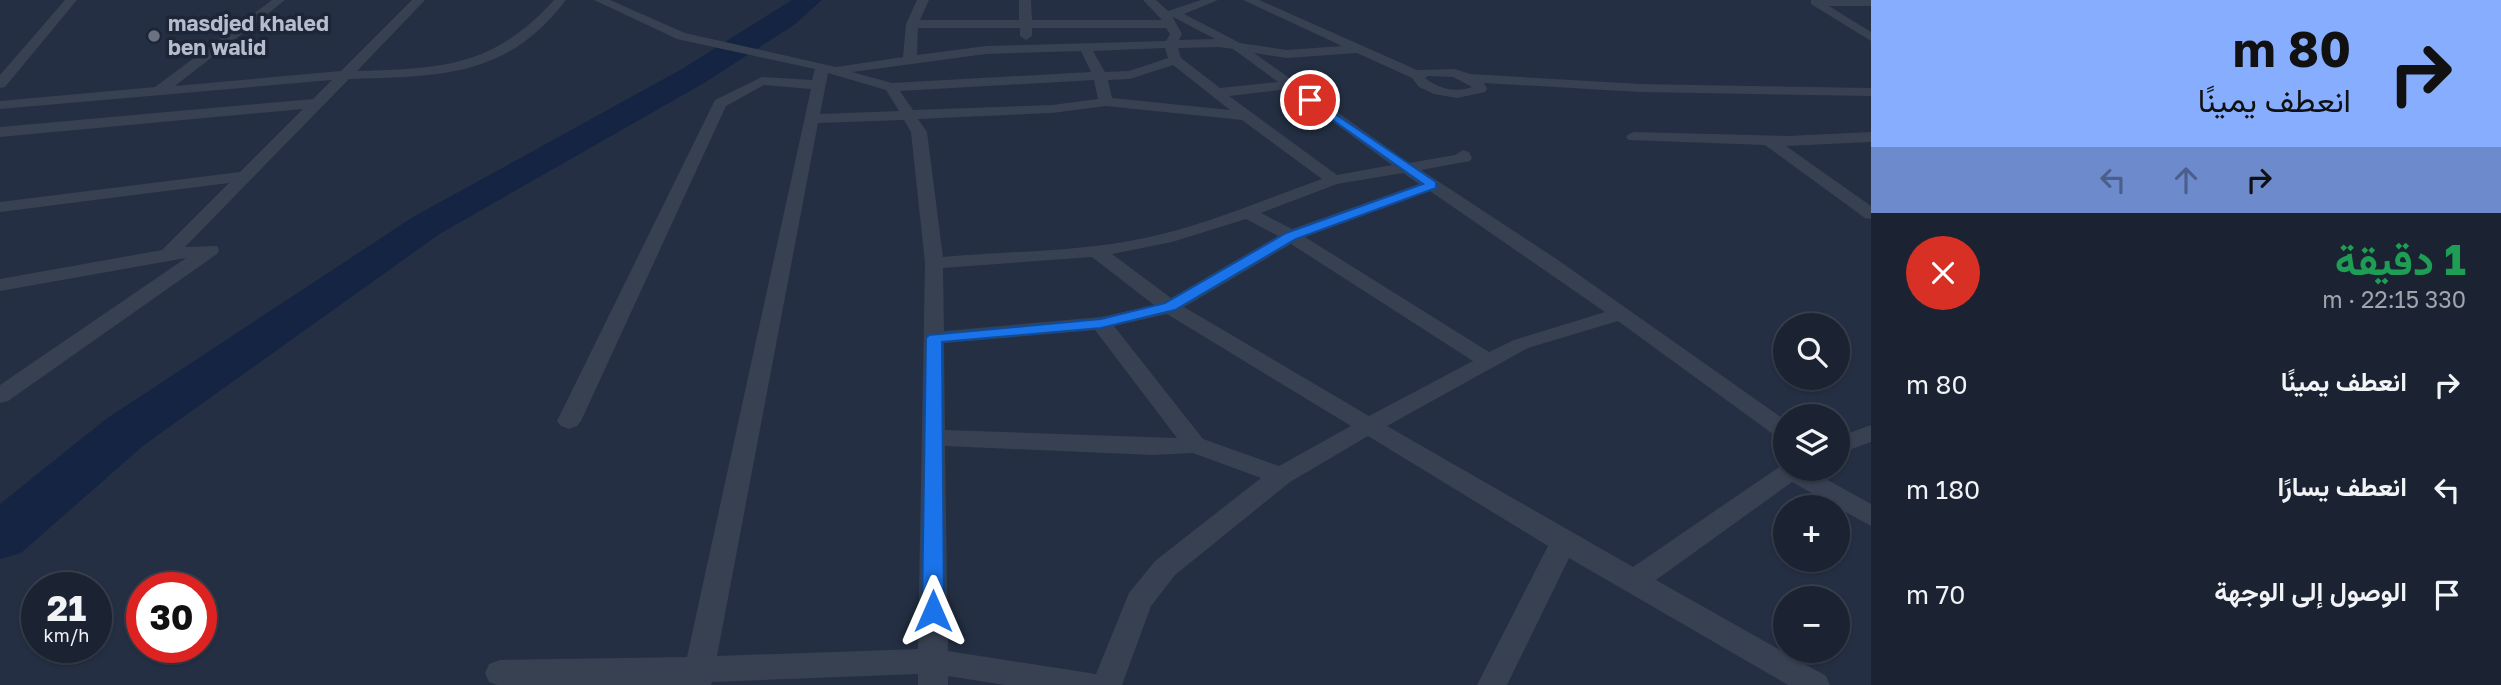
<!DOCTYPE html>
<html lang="ar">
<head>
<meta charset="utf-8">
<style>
	body { margin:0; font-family:"Golos Text",Vazirmatn,sans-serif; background:#282f3e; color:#f1f3f6; direction:rtl; height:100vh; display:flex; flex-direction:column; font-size:26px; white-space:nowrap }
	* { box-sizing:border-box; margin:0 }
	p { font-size:23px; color:#a0a4ac }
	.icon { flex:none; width:38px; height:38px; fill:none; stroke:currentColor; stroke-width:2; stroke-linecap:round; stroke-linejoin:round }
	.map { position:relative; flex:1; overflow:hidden; direction:ltr }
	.panel { display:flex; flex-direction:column; background:#1b2332; width:630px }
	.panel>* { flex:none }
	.banner { background:#87adff; color:#111; overflow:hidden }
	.buttons { position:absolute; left:1773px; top:313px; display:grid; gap:14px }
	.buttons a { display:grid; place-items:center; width:77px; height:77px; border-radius:50%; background:#1b2332; box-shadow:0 2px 5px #0004,0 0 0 2px #39404d; font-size:35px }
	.speed { position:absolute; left:21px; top:572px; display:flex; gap:14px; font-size:35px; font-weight:700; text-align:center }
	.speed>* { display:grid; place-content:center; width:91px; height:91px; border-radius:50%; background:#1b2332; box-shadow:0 2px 5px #0004,0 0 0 2px #39404d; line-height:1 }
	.speed small { font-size:18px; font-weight:400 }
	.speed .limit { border:10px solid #d22; background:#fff; color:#111 }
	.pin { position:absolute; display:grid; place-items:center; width:60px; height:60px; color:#fff; margin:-30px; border:4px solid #fff; border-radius:50%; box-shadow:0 2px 7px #0007 }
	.me { position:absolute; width:77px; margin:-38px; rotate:0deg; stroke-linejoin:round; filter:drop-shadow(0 0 5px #0008) }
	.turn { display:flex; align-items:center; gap:24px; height:147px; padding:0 35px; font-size:32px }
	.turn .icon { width:91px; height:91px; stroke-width:2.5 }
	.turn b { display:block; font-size:49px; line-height:60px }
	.lanes { display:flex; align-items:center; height:66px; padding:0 35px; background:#0003; justify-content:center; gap:35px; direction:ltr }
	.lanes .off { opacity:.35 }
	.round { display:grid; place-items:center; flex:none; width:74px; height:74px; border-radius:37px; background:#282f3e }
	.headline { display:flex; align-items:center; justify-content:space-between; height:119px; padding:0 35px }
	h1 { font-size:42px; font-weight:700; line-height:52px; color:#1e9e55 }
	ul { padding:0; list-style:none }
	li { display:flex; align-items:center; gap:21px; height:105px; padding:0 35px }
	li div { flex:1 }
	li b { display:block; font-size:26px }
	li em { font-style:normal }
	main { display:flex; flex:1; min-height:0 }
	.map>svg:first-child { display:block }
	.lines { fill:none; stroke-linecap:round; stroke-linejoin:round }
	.river { fill:#152442; fill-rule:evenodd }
	.minor { fill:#384152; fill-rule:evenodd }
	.route { fill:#1a73e8; stroke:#114b97; stroke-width:2 }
	.worship-dot { fill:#6b7280; stroke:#1d2637; stroke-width:2.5 }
	.labels { text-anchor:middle; stroke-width:7; stroke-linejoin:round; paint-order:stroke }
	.far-poi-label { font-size:21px; font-weight:bold; fill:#b5bccc; stroke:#1d2637; text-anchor:start }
</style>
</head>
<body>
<main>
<section class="panel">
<div class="banner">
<div class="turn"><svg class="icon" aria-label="right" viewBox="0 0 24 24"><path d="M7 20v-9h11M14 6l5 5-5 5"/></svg><div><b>80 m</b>انعطف يمينًا</div></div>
<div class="lanes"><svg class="icon off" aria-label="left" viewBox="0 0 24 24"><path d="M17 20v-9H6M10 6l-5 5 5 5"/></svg><svg class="icon off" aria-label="ahead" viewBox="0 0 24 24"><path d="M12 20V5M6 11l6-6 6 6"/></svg><svg class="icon" aria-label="right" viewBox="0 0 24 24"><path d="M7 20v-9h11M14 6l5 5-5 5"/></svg></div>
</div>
<div class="headline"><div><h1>1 دقيقة</h1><p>330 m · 22:15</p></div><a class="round" style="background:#d93025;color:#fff"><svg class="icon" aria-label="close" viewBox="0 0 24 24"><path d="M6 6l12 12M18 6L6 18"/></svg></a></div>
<ul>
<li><svg class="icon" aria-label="right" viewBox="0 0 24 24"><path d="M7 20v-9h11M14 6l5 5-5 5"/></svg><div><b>انعطف يمينًا</b></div><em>80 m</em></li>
<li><svg class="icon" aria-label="left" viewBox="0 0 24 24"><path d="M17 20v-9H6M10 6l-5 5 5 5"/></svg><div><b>انعطف يسارًا</b></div><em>180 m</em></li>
<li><svg class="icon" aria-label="arrive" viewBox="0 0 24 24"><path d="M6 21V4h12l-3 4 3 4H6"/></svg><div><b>الوصول إلى الوجهة</b></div><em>70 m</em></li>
</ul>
</section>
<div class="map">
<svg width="1871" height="685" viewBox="0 0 1871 685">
	<rect width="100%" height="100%" fill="#242f43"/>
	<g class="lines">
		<path class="river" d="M792,0H822L794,25L704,83L441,233L144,445L21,553L0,559V504L106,419L413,217L682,69Z"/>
		<path class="minor" d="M65,0H77L5,87L0,88V75Z
			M272,0H285L175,86L341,71L412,0H425L357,71C442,68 492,68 554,0H566C506,79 438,76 349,79L185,247L217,246L219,250L217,254L8,401L0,403V385L186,258L0,291V279L162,250L229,183L0,212V202L240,172L303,109L0,137V127L313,99L332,80L0,109V101L155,87Z
			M594,0H610L685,33L836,67L903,57L906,24L917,0H929L920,20H1019V0H1031L1032,20H1162L1143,0H1156L1168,11L1201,0H1218L1184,14L1240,43L1287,50L1342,46L1243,0H1259L1417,70L1455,69L1470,74L1640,84L1871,88V96L1640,92L1484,83L1487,89L1485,92L1457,98L1434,94L1419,87L1412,78L1357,53L1287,58L1254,53L1409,163L1455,155L1463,150L1469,152L1472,158L1470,161L1421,170L1555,258L1785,420V439L1777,437L1618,321L1528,348L1387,426L1633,567L1785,463V469H1808L1871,504V526L1792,482L1656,580L1826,676L1830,685H1788L1569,558L1507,685H1477L1548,546L1368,436L1290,482L1175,575L1151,606L1122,685H1005L948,676V685H918V674L712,682L711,685H497L489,682L485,673L489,664L500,660L687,657L811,89L764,85L726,106L581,421L577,426L569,429L561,426L557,421L715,100L762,77L812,80L815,69L677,39ZM1173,18V17L1215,39L1179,40L1182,34ZM918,28H1020V36L1026,40L1032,36V28H1166L1170,34L1166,41L986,46L917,55ZM1219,47L1233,49L1278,82L1220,88L1181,58L1178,48ZM1165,48L1168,58L1129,71L1105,72L1093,51ZM1081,51L1091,72L892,83L852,72L986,54ZM1173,65L1230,110L1112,98L1108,80L1130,79ZM828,73L886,90L899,111L820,114ZM1428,76L1453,77L1472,87C1456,93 1439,89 1425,78ZM1094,80L1098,99L1052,105L913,110L900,91ZM1288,89L1392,165L1337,175L1229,96ZM1106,106L1242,120L1322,179C1263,200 1206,225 1145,238C1079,252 1010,251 943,257L927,132L918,119L1052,113ZM904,120L911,132L925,263L918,649L717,656L818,123ZM1403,173L1419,184L1292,229L1261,213L1337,184ZM1430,191L1605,312L1514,340L1489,352L1305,237ZM1246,219L1278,236L1171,298L1112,254L1172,242ZM1291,244L1473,361L1369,416L1184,307ZM1092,257L1154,305L1101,317L944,331L943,268ZM1167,314L1351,426L1279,466L1203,439L1114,326ZM1095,330L1177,438L945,430L944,343ZM945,446L1153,455L1193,453L1261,478L1155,561L1129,593L1096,674L948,651Z
			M1811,0H1871V6H1829L1871,32V41L1811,4Z
			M1634,132L1788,136L1871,132V142L1786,146L1871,206V219L1865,218L1765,145L1629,140L1626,137L1629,134Z
			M1871,425V442L1838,454V437Z"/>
	</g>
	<path class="route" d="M1310,97L1436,182V188L1296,239L1175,310L1101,328L942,342L944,611L940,617L933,620L925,617L922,611L926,338L929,335L1101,319L1165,303L1286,233L1423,184L1307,102L1305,100Z"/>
	<circle class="worship-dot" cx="154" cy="36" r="7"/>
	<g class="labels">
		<g class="far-poi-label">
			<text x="168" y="31">masdjed khaled<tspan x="168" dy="24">ben walid</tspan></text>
		</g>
	</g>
</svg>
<div class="buttons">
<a><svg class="icon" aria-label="search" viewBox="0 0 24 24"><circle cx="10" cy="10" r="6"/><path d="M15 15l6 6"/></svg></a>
<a><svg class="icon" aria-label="layers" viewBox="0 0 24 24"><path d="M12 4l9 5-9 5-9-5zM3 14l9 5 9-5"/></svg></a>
<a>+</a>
<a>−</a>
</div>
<div class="speed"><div>21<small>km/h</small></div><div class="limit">30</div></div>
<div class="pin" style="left:1310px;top:100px;background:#d93025"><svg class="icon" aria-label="arrive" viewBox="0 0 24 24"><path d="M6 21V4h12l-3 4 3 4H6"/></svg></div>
<svg class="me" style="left:933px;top:611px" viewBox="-20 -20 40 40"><path d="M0-17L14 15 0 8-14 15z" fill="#1a73e8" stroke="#fff" stroke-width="4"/></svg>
</div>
</main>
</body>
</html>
